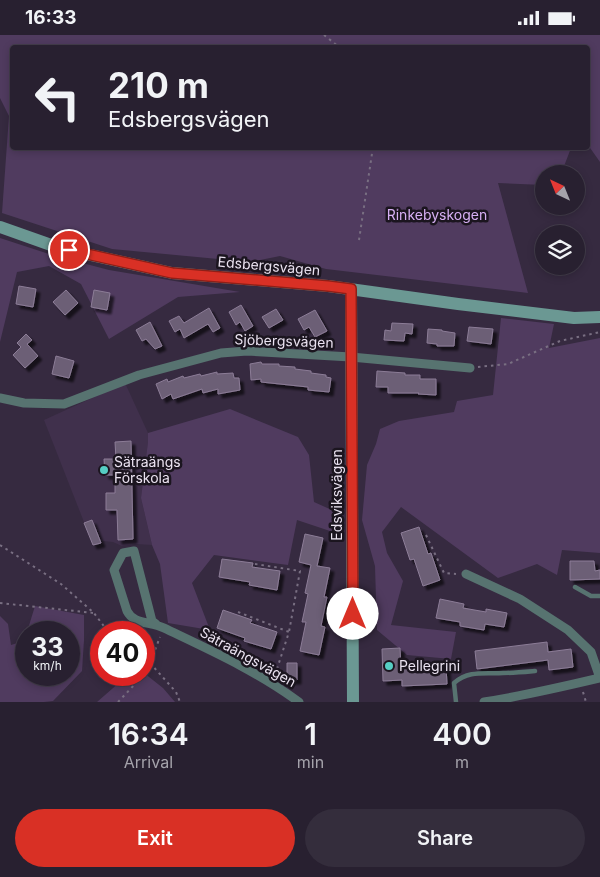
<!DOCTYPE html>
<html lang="en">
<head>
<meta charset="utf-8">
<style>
	body { margin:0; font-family:Inter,sans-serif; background:#342d3c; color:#f1f3f6; height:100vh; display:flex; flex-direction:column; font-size:19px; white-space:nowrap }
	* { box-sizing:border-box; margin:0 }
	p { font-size:16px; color:#a5a3ab }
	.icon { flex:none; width:28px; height:28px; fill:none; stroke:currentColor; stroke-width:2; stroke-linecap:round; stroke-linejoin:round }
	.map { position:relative; height:667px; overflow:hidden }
	.details { display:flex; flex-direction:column; background:#282030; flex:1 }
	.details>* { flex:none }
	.banner { position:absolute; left:10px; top:10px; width:580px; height:105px; border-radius:5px; box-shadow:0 2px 8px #0003,0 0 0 1px #443e4c; background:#282030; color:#f1f3f6; overflow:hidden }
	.needle { width:32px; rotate:317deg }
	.controls { position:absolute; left:535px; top:130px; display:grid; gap:10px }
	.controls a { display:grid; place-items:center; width:50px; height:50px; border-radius:50%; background:#282030; box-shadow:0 2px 8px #0003,0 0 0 1px #443e4c; font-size:25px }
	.speed { position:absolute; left:15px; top:586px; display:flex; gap:10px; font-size:25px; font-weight:700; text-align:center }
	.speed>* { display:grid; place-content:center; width:65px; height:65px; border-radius:50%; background:#282030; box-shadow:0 2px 8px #0003,0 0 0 1px #443e4c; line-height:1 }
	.speed small { font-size:12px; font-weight:400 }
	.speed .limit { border:8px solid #d22; background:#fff; color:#111 }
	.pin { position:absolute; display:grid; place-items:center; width:42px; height:42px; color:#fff; margin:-21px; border:2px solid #fff; border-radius:50%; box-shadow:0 1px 5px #0007 }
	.me { position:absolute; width:55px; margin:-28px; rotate:0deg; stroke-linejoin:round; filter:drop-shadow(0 0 4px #0008) }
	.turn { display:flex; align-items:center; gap:18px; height:105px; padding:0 15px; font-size:22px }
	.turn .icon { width:65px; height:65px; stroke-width:2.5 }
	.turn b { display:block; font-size:35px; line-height:42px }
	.eta { display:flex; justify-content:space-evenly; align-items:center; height:85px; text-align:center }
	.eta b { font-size:30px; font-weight:600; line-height:35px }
	.primary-button { display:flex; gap:10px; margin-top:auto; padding:10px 15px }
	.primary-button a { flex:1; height:58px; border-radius:30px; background:#d93025; color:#fff; font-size:20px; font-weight:600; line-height:58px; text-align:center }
	.primary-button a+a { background:#342d3c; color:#f1f3f6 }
	.status { display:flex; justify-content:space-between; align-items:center; height:35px; padding:0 25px; background:#282030; direction:ltr }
	.status svg { height:14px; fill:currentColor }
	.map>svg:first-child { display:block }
	.built { fill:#40304c }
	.green { fill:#503b5f }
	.building { fill:#6c5e76; stroke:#8c7d97; filter:url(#shadow) }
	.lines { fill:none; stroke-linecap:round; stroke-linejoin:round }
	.path { stroke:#796f82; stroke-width:2; stroke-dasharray:2.5 4; stroke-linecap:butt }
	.lane { stroke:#577370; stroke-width:4.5 }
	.street { stroke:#577370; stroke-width:9 }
	.secondary { stroke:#6b9893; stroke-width:12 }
	.route-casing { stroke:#8d1f18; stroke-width:12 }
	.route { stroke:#d93025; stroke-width:9 }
	.poi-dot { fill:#56cec4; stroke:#1b151f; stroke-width:2 }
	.labels { text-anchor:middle; stroke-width:5; stroke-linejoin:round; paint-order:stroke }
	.park-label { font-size:14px; fill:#d7b0f4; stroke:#1b151f }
	.street-label { font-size:14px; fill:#eae2f0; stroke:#1b151f }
	.poi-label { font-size:14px; fill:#eae2f0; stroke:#1b151f; text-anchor:start }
</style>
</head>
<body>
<div class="status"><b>16:33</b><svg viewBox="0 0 49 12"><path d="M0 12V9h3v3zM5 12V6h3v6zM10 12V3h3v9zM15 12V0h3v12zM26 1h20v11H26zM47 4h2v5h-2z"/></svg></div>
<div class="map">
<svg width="600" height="667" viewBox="0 0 600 667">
	<defs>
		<filter id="shadow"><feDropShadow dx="4" dy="4" stdDeviation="1" flood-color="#0009"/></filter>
	</defs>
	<rect width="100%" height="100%" fill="#362a40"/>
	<path class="built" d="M125,348L148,398V407L141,463L152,510L137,509L122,511L113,507L104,506L93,510L44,385Z"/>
	<path class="green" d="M0,0H600V127L588,110V12H12V112L571,113L561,139H544V150L498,148L528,258L326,234L280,221L250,227L112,214L2,178L9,81L0,63Z
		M0,203L52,220L109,235L240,257L178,262L109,304L81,249L49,231L17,237L0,307Z
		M501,283L554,289L549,313L600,303V518L562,515L557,540L537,529L498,543L401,472L382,497L387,518L403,546L391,590L456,597L451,624L407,620L377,595L375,531L362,485L367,430L376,409L380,394L399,386L454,377L457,366L493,360Z
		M230,374L298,402L309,420L314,467L343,480L342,500L297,485L288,530L214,520L192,548L210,595L168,588L160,529L152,510L141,463L148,407V398Z
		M35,571L84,580V605L82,636L53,666L44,667H0V581L8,589L11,610L24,606L26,600V640H69V598L27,597Z
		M144,638L163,653L175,667H97L128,640H144Z"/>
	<path class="building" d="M19,251L36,254L33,272L16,269Z
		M66,255L78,268L65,280L53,267Z
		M94,255L110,258L107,275L91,272Z
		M241,270L253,291L245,296L240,287L236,290L229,277Z
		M209,273L220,293L213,297L208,289L184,303L180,294L175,297L169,286L179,281L184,288Z
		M276,274L283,285L269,293L262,282Z
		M315,275L327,296L315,302L309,292L304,295L298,284Z
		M150,287L162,311L155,314L146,304L142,306L136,295Z
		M392,288L413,289L412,299L405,298L404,306L384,305L385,295L391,296Z
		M469,292L493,294L491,309L467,306Z
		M428,294L442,295V296L455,298L454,311H437V309L427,308Z
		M26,299L32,305L27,309L38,321L25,333L13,320L21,312L17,308Z
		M56,321L74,326L69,343L52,339Z
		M261,327L262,329H279V331L295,332V334L311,336V338L326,340V342L331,343L329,357L308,355V352L261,347V344L251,345L250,329Z
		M377,336L405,338V340H420V344H436V360L418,359L419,358H388V352H376Z
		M217,337V339L233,338L234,343H239L240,355L218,359V354L203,358L202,354L173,364L171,359L162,364L156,349L167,344L168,347L183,341L184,343L200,339L201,341Z
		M131,406L133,504L118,505L117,475H106V458H115V440H105L104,424H116L115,407Z
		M92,485L101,508L93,510L84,488Z
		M419,492L428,519L431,518L440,545L423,551L414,524L410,525L401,498Z
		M305,499L323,503L317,531L330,533L324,562H327L321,591L325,592L319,620L300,616L306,587H302L308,559L305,558L311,530L299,527Z
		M222,524L253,528L252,532L280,536L277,555L249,550L250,547L219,542Z
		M570,526H594L595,536L600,535V544L570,545Z
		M440,564L464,569L463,573L486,577V574L507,578L504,592L485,589L484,595L460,591V587L436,583Z
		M223,575L252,585L250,588L277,597L271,614L244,606L245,603L217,593Z
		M547,607L548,617L571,614L573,632L549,635L548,625L477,634L475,616Z
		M400,613L401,634L446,632L447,649L402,651V645L383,646L382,614Z
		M287,628H297V645H287Z"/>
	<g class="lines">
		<path class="path" d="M324,0L339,12
			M359,205L373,112
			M478,332L508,329L560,306L600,297
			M426,500L444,538L456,539
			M0,510L61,549L94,578L109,598
			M255,529L300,536L289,597
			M0,568L94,578
			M238,577L289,597L275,640
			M144,626L150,628L176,657L180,667
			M144,638L150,628L160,602
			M583,657L586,667
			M118,667L137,647L142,640"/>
		<path class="lane" d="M575,552L591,561H600
			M456,667L454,648C469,635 484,639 503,638C514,638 524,637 535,636"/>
		<path class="street" d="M0,363L24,368L64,369L139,340L221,318L247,316L351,322L470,333
			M466,539L520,564L568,595L591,617L600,643
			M156,589L152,586L134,516L123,518L114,535L127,576C134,590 150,586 164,593C210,615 257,636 299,667
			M484,667C524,661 562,652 600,643"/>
		<path class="secondary" d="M0,192L51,210L86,219L172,238L328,251L458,269L574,283L600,282
			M351,254L353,667"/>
	</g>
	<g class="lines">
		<g class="route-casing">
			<path id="route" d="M69,215L172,238L328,251L351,254L353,579"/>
		</g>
		<use href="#route" class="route"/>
	</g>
	<g class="poi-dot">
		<circle cx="104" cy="435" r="5"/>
		<circle cx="389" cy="631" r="5"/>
	</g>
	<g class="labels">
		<g class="park-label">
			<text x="437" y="185">Rinkebyskogen</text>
		</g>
		<g class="street-label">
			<text transform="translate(269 231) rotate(5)" y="5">Edsbergsvägen</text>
			<text transform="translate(284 306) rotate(2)" y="5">Sjöbergsvägen</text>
			<text transform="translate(337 460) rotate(-90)" y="5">Edsviksvägen</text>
			<text transform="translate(248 622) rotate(29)" y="5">Sätraängsvägen</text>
		</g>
		<g class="poi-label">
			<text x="114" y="432">Sätraängs<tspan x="114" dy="16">Förskola</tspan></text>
			<text x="399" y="636">Pellegrini</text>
		</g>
	</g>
</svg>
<div class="controls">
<a><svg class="needle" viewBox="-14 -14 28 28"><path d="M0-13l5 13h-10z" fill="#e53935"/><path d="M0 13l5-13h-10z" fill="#a5a3ab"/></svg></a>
<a><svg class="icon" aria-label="layers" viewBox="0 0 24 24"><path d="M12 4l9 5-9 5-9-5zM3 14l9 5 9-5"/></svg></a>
</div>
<div class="speed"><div>33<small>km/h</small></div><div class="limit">40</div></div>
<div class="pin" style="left:69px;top:215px;background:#d93025"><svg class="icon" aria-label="arrive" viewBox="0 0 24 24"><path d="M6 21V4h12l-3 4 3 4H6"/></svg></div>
<svg class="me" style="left:353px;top:579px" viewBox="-20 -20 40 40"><circle r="19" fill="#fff"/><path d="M0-13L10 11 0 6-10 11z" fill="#d93025"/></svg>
<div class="banner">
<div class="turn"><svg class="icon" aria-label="left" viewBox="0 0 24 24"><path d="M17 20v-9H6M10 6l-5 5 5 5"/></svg><div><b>210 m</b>Edsbergsvägen</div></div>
</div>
</div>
<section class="details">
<div class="eta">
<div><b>16:34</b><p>Arrival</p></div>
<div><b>1</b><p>min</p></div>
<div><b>400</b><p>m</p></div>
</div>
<div class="primary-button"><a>Exit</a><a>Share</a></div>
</section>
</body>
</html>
